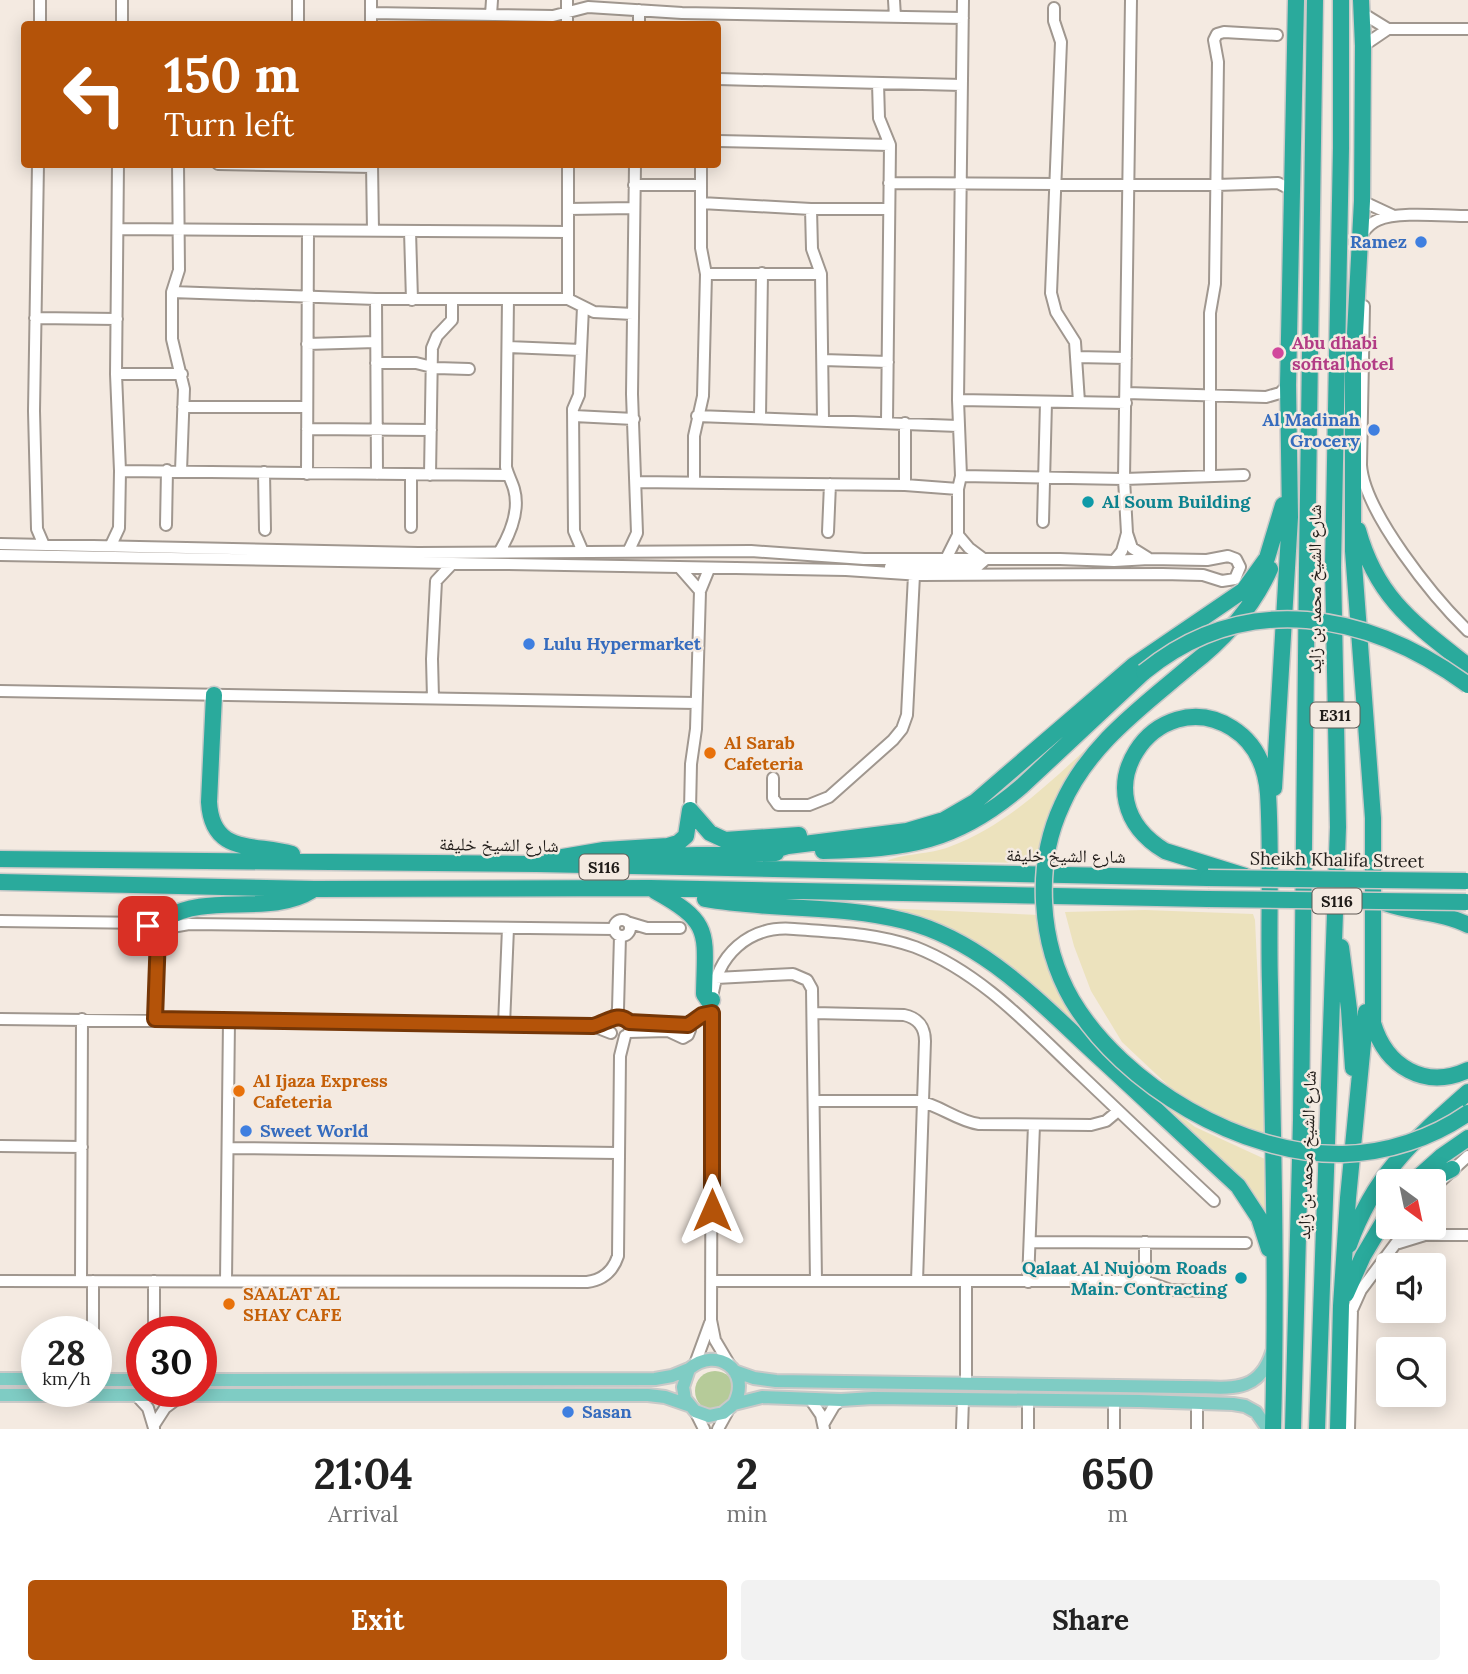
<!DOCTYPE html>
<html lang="en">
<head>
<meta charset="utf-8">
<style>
	body { margin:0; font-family:Lora,"Noto Naskh Arabic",serif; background:#f2f2f2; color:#222; height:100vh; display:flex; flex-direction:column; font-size:26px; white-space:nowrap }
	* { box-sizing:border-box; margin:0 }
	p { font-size:23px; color:#767676 }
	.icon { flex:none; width:38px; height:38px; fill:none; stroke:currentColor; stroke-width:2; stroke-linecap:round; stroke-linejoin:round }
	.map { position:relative; height:1429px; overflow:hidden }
	.drawer { display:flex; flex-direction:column; background:#fff; flex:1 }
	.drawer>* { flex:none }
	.banner { position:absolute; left:21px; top:21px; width:700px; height:147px; border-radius:7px; box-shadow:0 4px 18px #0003; background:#b45309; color:#fff; overflow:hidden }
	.needle { width:46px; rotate:147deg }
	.fabs { position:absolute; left:1376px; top:1169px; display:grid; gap:14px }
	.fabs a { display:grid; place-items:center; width:70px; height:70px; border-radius:7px; background:#fff; box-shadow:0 4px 18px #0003; font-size:35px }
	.speed { position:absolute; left:21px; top:1316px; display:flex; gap:14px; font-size:35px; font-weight:700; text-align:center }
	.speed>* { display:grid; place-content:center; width:91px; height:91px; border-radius:50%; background:#fff; box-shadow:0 4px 18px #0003; line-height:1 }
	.speed small { font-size:18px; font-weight:400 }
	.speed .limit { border:10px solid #d22; background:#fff; color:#111 }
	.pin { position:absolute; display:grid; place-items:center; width:60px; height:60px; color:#fff; margin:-30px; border-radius:14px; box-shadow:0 4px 10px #0006 }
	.me { position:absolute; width:77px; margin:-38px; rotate:0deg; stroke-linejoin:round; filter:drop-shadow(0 0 5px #0008) }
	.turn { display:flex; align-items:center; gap:24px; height:147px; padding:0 28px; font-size:32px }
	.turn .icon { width:91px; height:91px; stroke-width:2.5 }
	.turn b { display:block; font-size:49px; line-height:60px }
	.eta { display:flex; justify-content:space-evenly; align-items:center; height:119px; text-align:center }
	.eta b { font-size:42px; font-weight:800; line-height:49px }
	.primary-button { display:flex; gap:14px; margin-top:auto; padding:14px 28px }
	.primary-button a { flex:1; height:80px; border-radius:7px; background:#b45309; color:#fff; font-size:28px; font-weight:800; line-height:80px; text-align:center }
	.primary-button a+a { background:#f2f2f2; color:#222 }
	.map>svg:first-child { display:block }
	.green { fill:#b6cb99 }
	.sand { fill:#ece2bd }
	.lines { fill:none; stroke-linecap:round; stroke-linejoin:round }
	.minor-casing { stroke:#a0978f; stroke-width:14 }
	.major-casing { stroke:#c9c9c8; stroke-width:16 }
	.highway-casing { stroke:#c9c9c8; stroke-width:19 }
	.minor { stroke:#fff; stroke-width:10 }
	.major { stroke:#7fccc4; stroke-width:12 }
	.highway { stroke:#2aaa9c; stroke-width:16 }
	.highway-bridge-casing { stroke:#c9c9c8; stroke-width:19; stroke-linecap:butt }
	.highway-bridge { stroke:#2aaa9c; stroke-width:16 }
	.route-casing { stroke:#753606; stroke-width:18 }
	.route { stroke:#b45309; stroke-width:12 }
	.shop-dot { fill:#3f7fe0; stroke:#f4eae1; stroke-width:2.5 }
	.hotel-dot { fill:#d1479c; stroke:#f4eae1; stroke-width:2.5 }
	.culture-dot { fill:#0f9aa8; stroke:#f4eae1; stroke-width:2.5 }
	.food-dot { fill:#e8710a; stroke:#f4eae1; stroke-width:2.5 }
	.labels { text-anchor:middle; stroke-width:5; stroke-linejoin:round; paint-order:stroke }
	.shield { fill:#f4eae1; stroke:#605a55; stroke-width:2 }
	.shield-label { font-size:16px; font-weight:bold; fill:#201c19 }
	.shop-label { font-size:18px; font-weight:bold; fill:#366cbe; stroke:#f4eae1; text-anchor:start }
	.hotel-label { font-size:18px; font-weight:bold; fill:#b23c85; stroke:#f4eae1; text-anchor:start }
	.culture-label { font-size:18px; font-weight:bold; fill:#0d838f; stroke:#f4eae1; text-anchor:start }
	.street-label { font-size:18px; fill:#201c19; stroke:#f4eae1 }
	.food-label { font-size:18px; font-weight:bold; fill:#c56008; stroke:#f4eae1; text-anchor:start }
</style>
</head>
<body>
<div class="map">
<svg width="1468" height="1429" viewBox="0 0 1468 1429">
	<rect width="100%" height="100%" fill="#f4eae1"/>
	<path class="green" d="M695 1391a20 20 0 1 1 40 0a20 20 0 1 1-40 0Z"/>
	<path class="sand" d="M1096,740L1042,863L887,861C900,854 932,854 949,847C1008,825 1051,781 1096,740Z
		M882,908L1039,915L1047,956L1138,1082L1195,1127L1267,1160L1270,1224L1031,989Z
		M1145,910L1253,914L1255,920L1265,1135L1215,1116L1174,1091L1122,1042L1091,991L1074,946L1065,912Z"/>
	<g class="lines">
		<g class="minor-casing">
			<path id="minor" d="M122,0V24
				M371,0V24
				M567,0V24
				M894,0L895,17
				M1131,0L1124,479L1127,533L1132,548L1148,558
				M1054,8V21L1061,42L1051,293L1056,312L1075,342L1079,402
				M371,13L553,16L588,7L682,13L963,18
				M1362,13L1388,29H1468
				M491,15L492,0
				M40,24V0
				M298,24V0
				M639,24V10
				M1363,46L1388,29
				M718,79L962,85
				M878,83L879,118L890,145L887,422
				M718,141L890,145
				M38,164L34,411L37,529L43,543
				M178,164L179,270L172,292V339L184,389L181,471
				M218,164L372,167
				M372,164L373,231
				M568,164V299
				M889,183L1216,185L1278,183L1292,190
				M634,185H701
				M1362,201L1392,215
				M701,203L811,209H889
				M568,209L634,208
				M811,209L812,249L821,274L823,419
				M118,229L568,232
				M410,231L412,300
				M1361,235C1366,229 1370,223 1378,220C1396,211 1446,216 1468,216
				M706,274H821
				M172,292L376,299H568L594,312L633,314
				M376,299L377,474
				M1364,306L1361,465C1364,512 1434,598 1468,631
				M35,318L117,319
				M307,344L376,342
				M508,347L581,350
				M1076,357L1126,358
				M823,360L888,362
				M376,363H416L436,368L469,369
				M116,374H182
				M1126,393L1266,397L1280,393L1288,385
				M958,400L1126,403
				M183,407H307
				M574,416L634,419
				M697,416L958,426
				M760,417L762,273
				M307,429L431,430
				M120,471L508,475
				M264,472L265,530
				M307,474L308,231
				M430,475L432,348L437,336L452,320V300
				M961,476L1124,479L1244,475
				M1210,476V313L1215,284L1218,62L1214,40L1217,34L1224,32L1277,35
				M636,482L905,485L958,489
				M694,482V436L703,396L706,274L701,248V164
				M905,485V423
				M1043,522L1046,402
				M166,525L167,470
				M411,527V475
				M828,532L830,484
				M0,544L418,553L751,551L864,559H1060L1114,561L1149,559L1207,560L1228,556L1236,559L1240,567L1235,579L1222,581L1203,575L1162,574L921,575L846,570L0,555
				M111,545L119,528L120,471L116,374L118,164
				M629,550L637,533L632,394L635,164
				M500,551C510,534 520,510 514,489C512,482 508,475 506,467L508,299
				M583,552L574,531L573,409L579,395L583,307
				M946,559L958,535V489L961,476L958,400L963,0
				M1114,561L1122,551L1127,533
				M679,567L700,591
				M890,567L978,566L985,560L969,548L958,535
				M0,691L696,703
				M433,698L432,659L436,581L452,564
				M773,778V798L778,805H809L829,797L893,740L902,729L907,715L914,575
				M690,810L691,764L696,729L700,591L709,569
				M614 928a8 8 0 1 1 16 0a8 8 0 1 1-16 0Z
				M0,921L147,923
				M627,922L647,928H680
				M167,929L168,920L165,915L157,912L150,916L148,926L152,932L158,934L172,927L189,924L614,929
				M716,978L793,974L807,980L812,989L816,1281
				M813,1013L904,1015C918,1018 925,1027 925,1041L917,1281
				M615,1018L618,1009L620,936
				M0,1019L593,1026L611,1033
				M155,1019L158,934
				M504,1025L508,928
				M688,1025L702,1015L712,1013
				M629,1032L668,1031L683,1038L688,1035L690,1030L685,1023L629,1022
				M814,1101H918C940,1105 957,1121 979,1124L1091,1125L1106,1121L1118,1111
				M0,1146L82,1147
				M229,1148L617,1153
				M1433,1188L1468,1156
				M1030,1242L1246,1243
				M1399,1243L1425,1235H1468
				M81,1280L82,1019
				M0,1281L587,1282C603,1280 613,1271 618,1256L620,1056L625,1036
				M154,1281V1332
				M226,1281L229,1021
				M711,1281H1145L1171,1290L1211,1291
				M1145,1281V1242
				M1028,1282L1034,1125
				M93,1332V1281
				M695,1364L710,1323
				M731,1367L715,1340L711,1320L712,1000C716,955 749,925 794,929C834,932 876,933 915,947C982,973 1031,1028 1082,1076C1126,1118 1170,1160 1214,1201
				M966,1383V1281
				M136,1395L148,1408L154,1428
				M810,1399L821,1415L824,1429
				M1028,1400V1429
				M695,1411L704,1429
				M824,1423L834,1406L841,1400
				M154,1425L165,1408L181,1396
				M718,1429L729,1409
				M962,1429L963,1399
				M1114,1429V1401
				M1197,1429V1403
				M1349,1429L1352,1310L1361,1290L1408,1227"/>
		</g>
		<g class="major-casing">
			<path id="major" d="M734,1371L754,1378L776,1381L1184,1387C1223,1386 1258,1398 1272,1352
				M0,1379H37
				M96,1380H142
				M201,1380L655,1379L672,1376L689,1369
				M0,1395H648L665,1397L688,1405
				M734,1404C752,1371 717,1345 689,1369L683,1387L685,1399L695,1411L709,1416L723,1413L734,1404L762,1397L841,1400L873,1398L1139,1401L1233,1404L1245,1406L1256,1412L1268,1429"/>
		</g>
		<g class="highway-casing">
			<path id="highway" d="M1361,0L1363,46L1362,201L1353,372V551L1373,818V1023C1386,1067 1425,1090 1468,1070
				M1358,530C1377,599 1415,624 1468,666
				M1190,666C1225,639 1252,609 1270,569
				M214,695L209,802C212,856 255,843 292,854
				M1274,788L1290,517L1288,385L1296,0
				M690,810L710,833L725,840L799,835
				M823,851C907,849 956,843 1022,786L1144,672
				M766,853L788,846L907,831L944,820L975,802L1134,665L1244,590L1267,558L1283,505
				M0,859L537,864L1208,878
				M551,859L604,850L668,846L678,843L686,836L690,810
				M632,863L660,856L776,853
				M1245,876L1165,851C1074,796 1157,681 1232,728C1256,743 1266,767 1268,794C1272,858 1268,921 1270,985C1273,1133 1277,1281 1273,1429
				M0,882L314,889L650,888L1208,899
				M655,891C713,923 705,933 704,994L708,1000H712
				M705,899C771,911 840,904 905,921C984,941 1040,1003 1098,1056C1145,1099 1191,1143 1238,1186L1259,1218L1269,1249
				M1385,903C1412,913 1443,912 1468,925
				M167,918C205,893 271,916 311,891
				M1341,947L1349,1009L1353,1068
				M1414,1181L1442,1156L1468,1138
				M1429,1181L1452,1169
				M1349,1245C1374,1174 1414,1140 1468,1092
				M1346,1294L1363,1256L1388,1214
				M1293,1429L1301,1120L1307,566L1315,0
				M1317,1429L1338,827L1333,567L1341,148V0
				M1338,1429L1341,1306L1348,1198L1366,1012"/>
		</g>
		<use href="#minor" class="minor"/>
		<use href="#major" class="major"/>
		<use href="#highway" class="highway"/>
		<g class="highway-bridge-casing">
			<path id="highway-bridge" d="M1190,666C1142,707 1088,745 1062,805C1034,865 1039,943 1072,1000C1123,1086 1243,1156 1343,1154C1387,1153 1432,1138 1468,1113
				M1144,672C1246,589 1368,612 1468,685
				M1208,878L1466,881
				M1208,899L1466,902"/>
		</g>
		<use href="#highway-bridge" class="highway-bridge"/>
	</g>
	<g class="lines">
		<g class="route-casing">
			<path id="route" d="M148,926L152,932L158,934L155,1019L593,1026C606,1023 619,1011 629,1022L688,1025L702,1015L712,1013V1210"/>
		</g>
		<use href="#route" class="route"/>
	</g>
	<g class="shop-dot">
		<circle cx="1421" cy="242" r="7"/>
		<circle cx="1374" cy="430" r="7"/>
		<circle cx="529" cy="644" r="7"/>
		<circle cx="246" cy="1131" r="7"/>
		<circle cx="568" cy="1412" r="7"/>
	</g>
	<circle class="hotel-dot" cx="1278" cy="353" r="7"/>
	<g class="culture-dot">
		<circle cx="1088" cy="502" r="7"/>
		<circle cx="1241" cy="1278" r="7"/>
	</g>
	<g class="food-dot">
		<circle cx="710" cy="753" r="7"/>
		<circle cx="239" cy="1091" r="7"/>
		<circle cx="229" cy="1304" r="7"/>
	</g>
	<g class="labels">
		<g class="shield">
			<rect x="1310.5" y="702.5" width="49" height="25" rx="5"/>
			<rect x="579.5" y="854.5" width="49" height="25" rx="5"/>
			<rect x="1312.5" y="888.5" width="49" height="25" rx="5"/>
		</g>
		<g class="shield-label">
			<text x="1335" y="721">E311</text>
			<text x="604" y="873">S116</text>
			<text x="1337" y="907">S116</text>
		</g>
		<g class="shop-label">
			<text x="1407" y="248" text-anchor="end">Ramez</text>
			<text x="1360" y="426" text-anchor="end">Al Madinah<tspan x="1360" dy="21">Grocery</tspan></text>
			<text x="543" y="650">Lulu Hypermarket</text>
			<text x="260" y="1137">Sweet World</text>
			<text x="582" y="1418">Sasan</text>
		</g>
		<g class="hotel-label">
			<text x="1292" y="349">Abu dhabi<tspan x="1292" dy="21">sofital hotel</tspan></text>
		</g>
		<g class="culture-label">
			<text x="1102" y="508">Al Soum Building</text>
			<text x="1227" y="1274" text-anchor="end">Qalaat Al Nujoom Roads<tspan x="1227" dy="21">Main. Contracting</tspan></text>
		</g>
		<g class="street-label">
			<text transform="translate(1315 589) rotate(-90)" y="6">شارع الشيخ محمد بن زايد</text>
			<text transform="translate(499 845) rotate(1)" y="6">شارع الشيخ خليفة</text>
			<text transform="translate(1066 856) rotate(1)" y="6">شارع الشيخ خليفة</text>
			<text transform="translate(1337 860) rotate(1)" y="6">Sheikh Khalifa Street</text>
			<text transform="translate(1307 1155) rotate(-88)" y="6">شارع الشيخ محمد بن زايد</text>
		</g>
		<g class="food-label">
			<text x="724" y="749">Al Sarab<tspan x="724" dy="21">Cafeteria</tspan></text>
			<text x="253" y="1087">Al Ijaza Express<tspan x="253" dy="21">Cafeteria</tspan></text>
			<text x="243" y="1300">SAALAT AL<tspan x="243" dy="21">SHAY CAFE</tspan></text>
		</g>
	</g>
</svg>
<div class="fabs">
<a><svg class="needle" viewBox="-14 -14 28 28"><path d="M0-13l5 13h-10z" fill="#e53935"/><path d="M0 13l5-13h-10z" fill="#767676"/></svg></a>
<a><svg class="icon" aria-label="sound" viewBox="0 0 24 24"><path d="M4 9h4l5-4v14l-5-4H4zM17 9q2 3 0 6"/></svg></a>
<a><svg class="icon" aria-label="search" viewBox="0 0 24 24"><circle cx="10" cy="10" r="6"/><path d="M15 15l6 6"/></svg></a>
</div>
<div class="speed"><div>28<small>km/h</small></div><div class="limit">30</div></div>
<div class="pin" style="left:148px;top:926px;background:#d93025"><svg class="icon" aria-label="arrive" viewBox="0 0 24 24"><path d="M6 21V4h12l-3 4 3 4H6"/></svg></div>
<svg class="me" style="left:712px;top:1210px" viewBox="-20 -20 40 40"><path d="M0-17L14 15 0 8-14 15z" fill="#b45309" stroke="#fff" stroke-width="4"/></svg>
<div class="banner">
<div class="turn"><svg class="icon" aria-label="left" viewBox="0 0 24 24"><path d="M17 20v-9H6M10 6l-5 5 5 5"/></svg><div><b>150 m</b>Turn left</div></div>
</div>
</div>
<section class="drawer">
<div class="eta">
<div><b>21:04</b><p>Arrival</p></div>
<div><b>2</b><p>min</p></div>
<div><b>650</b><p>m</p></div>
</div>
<div class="primary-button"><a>Exit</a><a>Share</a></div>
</section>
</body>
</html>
